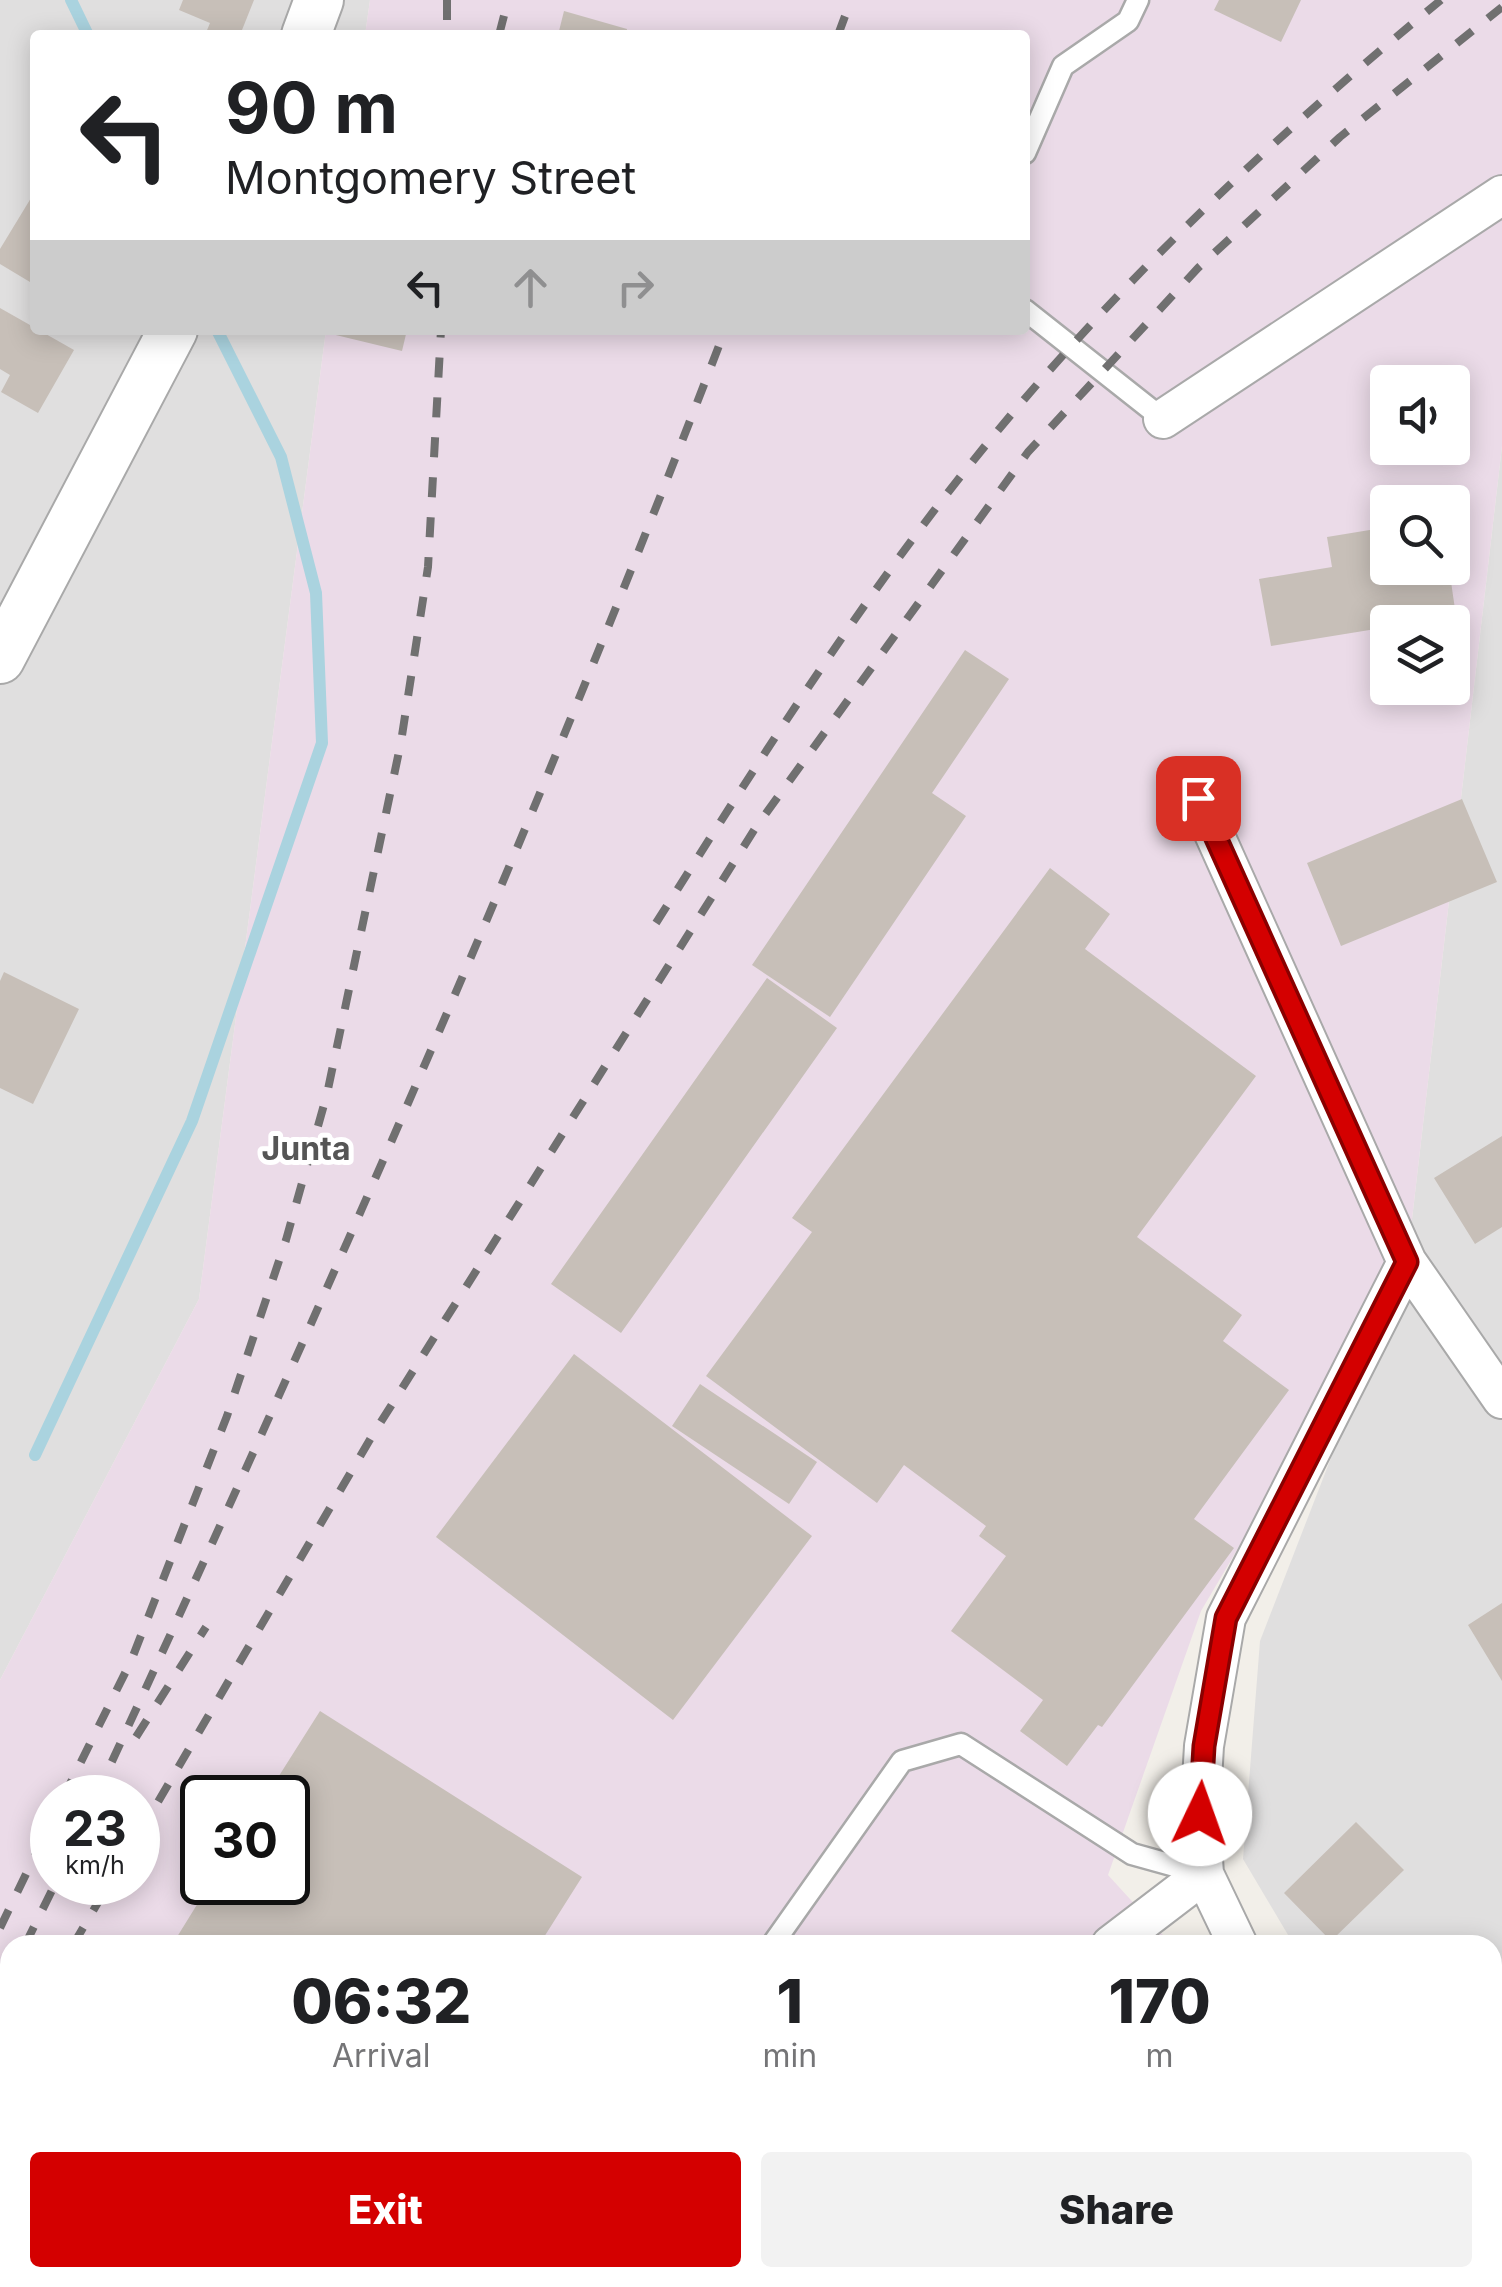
<!DOCTYPE html>
<html lang="en">
<head>
<meta charset="utf-8">
<style>
	body { margin:0; font-family:Inter,sans-serif; background:#f2f2f2; color:#202124; height:100vh; display:flex; flex-direction:column; font-size:38px; white-space:nowrap }
	* { box-sizing:border-box; margin:0 }
	p { font-size:32px; color:#757577 }
	.icon { flex:none; width:55px; height:55px; fill:none; stroke:currentColor; stroke-width:2; stroke-linecap:round; stroke-linejoin:round }
	.map { position:relative; flex:1; overflow:hidden }
	.details { position:absolute; left:0px; top:1935px; width:1502px; height:352px; display:flex; flex-direction:column; background:#fff; border-radius:30px 30px 0 0; box-shadow:0 5px 25px #0003 }
	.details>* { flex:none }
	.banner { position:absolute; left:30px; top:30px; width:1000px; height:305px; border-radius:10px; box-shadow:0 5px 25px #0003; background:#fff; color:#202124; overflow:hidden }
	.fabs { position:absolute; left:1370px; top:365px; display:grid; gap:20px }
	.fabs a { display:grid; place-items:center; width:100px; height:100px; border-radius:10px; background:#fff; box-shadow:0 5px 25px #0003; font-size:50px }
	.speed { position:absolute; left:30px; top:1775px; display:flex; gap:20px; font-size:50px; font-weight:700; text-align:center }
	.speed>* { display:grid; place-content:center; width:130px; height:130px; border-radius:50%; background:#fff; box-shadow:0 5px 25px #0003; line-height:1 }
	.speed small { font-size:25px; font-weight:400 }
	.speed .limit { border:5px solid #111; border-radius:15px; background:#fff; color:#111 }
	.pin { position:absolute; display:grid; place-items:center; width:85px; height:85px; color:#fff; margin:-42px; border-radius:20px; box-shadow:0 5px 15px #0006 }
	.me { position:absolute; width:110px; margin:-55px; rotate:3deg; stroke-linejoin:round; filter:drop-shadow(0 0 8px #0008) }
	.turn { display:flex; align-items:center; gap:35px; height:210px; padding:0 30px; font-size:45px }
	.turn .icon { width:130px; height:130px; stroke-width:2.5 }
	.turn b { display:block; font-size:70px; line-height:85px }
	.lanes { display:flex; align-items:center; height:95px; padding:0 30px; background:#0003; justify-content:center; gap:50px; direction:ltr }
	.lanes .off { opacity:.35 }
	.eta { display:flex; justify-content:space-evenly; align-items:center; height:170px; text-align:center }
	.eta b { font-size:60px; font-weight:800; line-height:70px }
	.cta { display:flex; gap:20px; margin-top:auto; padding:20px 30px }
	.cta a { flex:1; height:115px; border-radius:10px; background:#d40000; color:#fff; font-size:40px; font-weight:800; line-height:115px; text-align:center }
	.cta a+a { background:#f2f2f2; color:#202124 }
	.map>svg:first-child { display:block }
	.residential { fill:#e0dfdf }
	.industrial { fill:#ebdbe8; fill-rule:evenodd }
	.lines { fill:none; stroke-linecap:round; stroke-linejoin:round }
	.stream { stroke:#aad3df; stroke-width:12 }
	.building { fill:#c7bfb8 }
	.service-casing { stroke:#a9a9a9; stroke-width:25 }
	.minor-casing { stroke:#a9a9a9; stroke-width:42 }
	.tertiary-casing { stroke:#a9a9a9; stroke-width:52 }
	.service { stroke:#fff; stroke-width:20 }
	.minor { stroke:#fff; stroke-width:38 }
	.tertiary { stroke:#fff; stroke-width:48 }
	.rail { stroke:#707070; stroke-width:8; stroke-dasharray:20 20; stroke-linecap:butt }
	.route-casing { stroke:#8a0000; stroke-width:25 }
	.route { stroke:#d40000; stroke-width:18 }
	.labels { text-anchor:middle; stroke-width:10; stroke-linejoin:round; paint-order:stroke }
	.neighbourhood-label { font-size:32px; font-weight:bold; fill:#555; stroke:#fff }
</style>
</head>
<body>
<div class="map">
<svg width="1502" height="2287" viewBox="0 0 1502 2287">
	<rect width="100%" height="100%" fill="#f2efe9"/>
	<path class="residential" d="M0,0H370L365,35H35V330H326L199,1299L0,1680Z
		M1502,446V2287H1497L1492,2278V1945H1294L1243,1859L1260,1641L1407,1262Z
		M886,2278H1373L1379,2287H877Z"/>
	<path class="industrial" d="M370,0H1502V446L1407,1262L1201,1611L1108,1875L1172,1945H10V2278H886L877,2287H0V1680L199,1299L326,330H1025V35H365ZM1388,382H1452V448H1388ZM1388,502H1452V568H1388ZM1388,622H1452V688H1388ZM52,1798H138V1882H52ZM202,1798H288V1882H202Z"/>
	<g class="lines">
		<path class="stream" d="M71,0L88,35
			M35,1455L192,1121L322,743L316,593L281,457L218,332"/>
	</g>
	<path class="building" d="M183,0H254L240,35H205L210,23L179,10Z
		M1219,0H1301L1281,42L1214,10Z
		M564,11L627,29L626,35H558Z
		M31,198L35,200V285L0,264V249Z
		M0,308L74,350L38,413L1,392L10,375L0,369Z
		M315,330H407L402,351Z
		M1388,527V568H1449L1456,616L1414,622H1388V627L1271,646L1259,579L1332,567L1327,537Z
		M965,650L1009,679L932,793L966,816L830,1017L752,965Z
		M1462,799L1497,882L1341,946L1307,863Z
		M1050,868L1110,914L1085,949L1256,1076L1137,1237L1242,1315L1223,1341L1289,1390L1194,1519L1234,1548L1102,1727L1098,1725L1067,1766L1020,1731L1043,1700L951,1631L1006,1556L979,1536L986,1526L904,1465L877,1503L706,1376L812,1232L792,1218Z
		M4,972L79,1009L33,1104L0,1088V981Z
		M767,978L837,1028L621,1333L551,1284Z
		M1502,1136V1227L1475,1244L1434,1178Z
		M574,1354L812,1536L673,1720L436,1537Z
		M700,1384L817,1462L789,1504L672,1426Z
		M1502,1603V1681L1468,1625Z
		M320,1711L582,1877L539,1945H172L211,1882H288V1798H265Z
		M1356,1822L1404,1870L1331,1941L1284,1893Z
		M1495,2077L1502,2088V2174L1492,2180V2079Z
		M105,2278H329L323,2287H120Z
		M1005,2278H1048L1040,2287H997Z"/>
	<g class="lines">
		<g class="service-casing">
			<path id="service" d="M1025,153L1063,66L1128,21L1138,0
				M1025,310L1163,419
				M772,1945L902,1761L961,1744L1132,1854L1204,1874
				M615,2278L622,2287"/>
		</g>
		<g class="minor-casing">
			<path id="minor" d="M1163,419L1502,195
				M1198,798L1407,1262L1502,1399
				M1204,1874L1238,1945
				M1111,1945L1204,1874L1200,1814L1204,1746L1226,1618L1407,1262
				M1445,2278L1451,2287
				M803,2287L811,2278"/>
		</g>
		<g class="tertiary-casing">
			<path id="tertiary" d="M306,35L319,0
				M0,659L173,330"/>
		</g>
		<use href="#service" class="service"/>
		<use href="#minor" class="minor"/>
		<use href="#tertiary" class="tertiary"/>
		<path class="rail" d="M447,0V35
			M499,35L508,0
			M838,35L851,0
			M656,923C768,747 880,568 1016,409C1144,258 1288,125 1441,0
			M136,1737L206,1627
			M63,1798L131,1661L227,1416L286,1240L327,1094L401,742L428,567L441,330
			M95,1798C319,1315 535,827 725,330
			M138,1836L372,1436L756,827L1028,452L1198,268L1340,137L1502,7
			M0,1928L52,1820
			M25,1945L56,1882
			M73,1945L110,1882
			M0,1994L10,1975
			M0,2070L10,2053"/>
	</g>
	<g class="lines">
		<g class="route-casing">
			<path id="route" d="M1198,798L1407,1262L1226,1618L1204,1746L1200,1814"/>
		</g>
		<use href="#route" class="route"/>
	</g>
	<g class="labels">
		<g class="neighbourhood-label">
			<text x="306" y="1160">Junta</text>
		</g>
	</g>
</svg>
<div class="fabs">
<a><svg class="icon" aria-label="sound" viewBox="0 0 24 24"><path d="M4 9h4l5-4v14l-5-4H4zM17 9q2 3 0 6"/></svg></a>
<a><svg class="icon" aria-label="search" viewBox="0 0 24 24"><circle cx="10" cy="10" r="6"/><path d="M15 15l6 6"/></svg></a>
<a><svg class="icon" aria-label="layers" viewBox="0 0 24 24"><path d="M12 4l9 5-9 5-9-5zM3 14l9 5 9-5"/></svg></a>
</div>
<div class="speed"><div>23<small>km/h</small></div><div class="limit">30</div></div>
<div class="pin" style="left:1198px;top:798px;background:#d93025"><svg class="icon" aria-label="arrive" viewBox="0 0 24 24"><path d="M6 21V4h12l-3 4 3 4H6"/></svg></div>
<svg class="me" style="left:1200px;top:1814px" viewBox="-20 -20 40 40"><circle r="19" fill="#fff"/><path d="M0-13L10 11 0 6-10 11z" fill="#d40000"/></svg>
<div class="banner">
<div class="turn"><svg class="icon" aria-label="left" viewBox="0 0 24 24"><path d="M17 20v-9H6M10 6l-5 5 5 5"/></svg><div><b>90 m</b>Montgomery Street</div></div>
<div class="lanes"><svg class="icon" aria-label="left" viewBox="0 0 24 24"><path d="M17 20v-9H6M10 6l-5 5 5 5"/></svg><svg class="icon off" aria-label="ahead" viewBox="0 0 24 24"><path d="M12 20V5M6 11l6-6 6 6"/></svg><svg class="icon off" aria-label="right" viewBox="0 0 24 24"><path d="M7 20v-9h11M14 6l5 5-5 5"/></svg></div>
</div>
<section class="details">
<div class="eta">
<div><b>06:32</b><p>Arrival</p></div>
<div><b>1</b><p>min</p></div>
<div><b>170</b><p>m</p></div>
</div>
<div class="cta"><a>Exit</a><a>Share</a></div>
</section>
</div>
</body>
</html>
